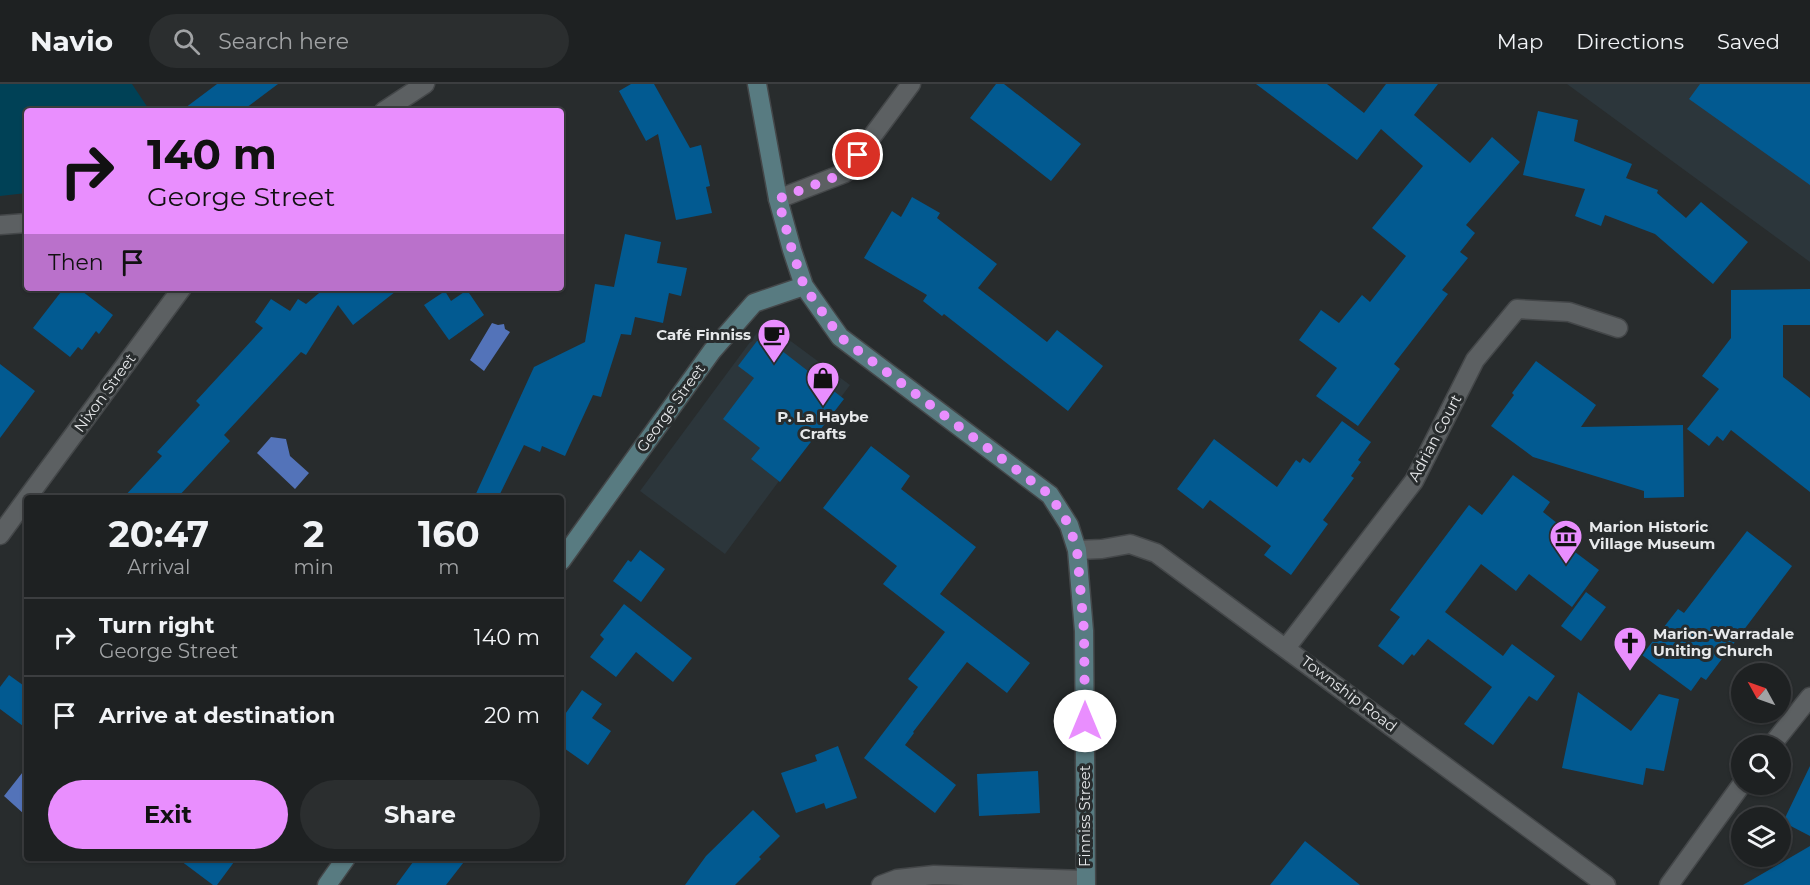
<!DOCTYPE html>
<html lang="en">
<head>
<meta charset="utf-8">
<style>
	body { margin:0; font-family:Montserrat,sans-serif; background:#2b2e2f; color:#f1f3f6; height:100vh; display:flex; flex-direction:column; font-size:22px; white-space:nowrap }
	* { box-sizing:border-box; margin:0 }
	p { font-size:20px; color:#a1a3a5 }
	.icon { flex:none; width:33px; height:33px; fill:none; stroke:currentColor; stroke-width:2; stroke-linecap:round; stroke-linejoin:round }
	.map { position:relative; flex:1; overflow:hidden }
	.drawer { position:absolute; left:24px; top:411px; width:540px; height:366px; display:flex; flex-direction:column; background:#1e2122; border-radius:6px; box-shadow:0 2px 4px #0004,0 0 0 2px #3c3e40 }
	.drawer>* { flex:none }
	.guide { position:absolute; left:24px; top:24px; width:540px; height:183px; border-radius:6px; box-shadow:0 2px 4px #0004,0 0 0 2px #3c3e40; background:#e98efe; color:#111; overflow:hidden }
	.needle { width:39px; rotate:310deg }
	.fabs { position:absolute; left:1731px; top:579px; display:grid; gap:12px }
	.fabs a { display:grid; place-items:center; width:60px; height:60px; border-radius:50%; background:#1e2122; box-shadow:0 2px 4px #0004,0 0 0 2px #3c3e40; font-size:30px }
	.pin { position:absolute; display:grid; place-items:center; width:51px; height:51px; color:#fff; margin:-26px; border:3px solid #fff; border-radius:50%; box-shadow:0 2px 6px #0007 }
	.me { position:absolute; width:66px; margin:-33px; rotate:0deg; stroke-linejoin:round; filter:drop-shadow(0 0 4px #0008) }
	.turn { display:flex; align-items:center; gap:21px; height:126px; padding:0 24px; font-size:27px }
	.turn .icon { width:78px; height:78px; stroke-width:2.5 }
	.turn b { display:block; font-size:42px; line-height:51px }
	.then { display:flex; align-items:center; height:57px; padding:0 24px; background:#0003; gap:12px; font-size:22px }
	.eta { display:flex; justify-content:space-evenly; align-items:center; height:102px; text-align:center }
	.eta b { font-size:36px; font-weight:700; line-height:42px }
	.button { display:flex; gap:12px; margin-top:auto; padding:12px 24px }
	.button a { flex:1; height:69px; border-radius:36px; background:#e98efe; color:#111; font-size:24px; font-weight:700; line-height:69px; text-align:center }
	.button a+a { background:#2b2e2f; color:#f1f3f6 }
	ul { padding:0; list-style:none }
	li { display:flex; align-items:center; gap:18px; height:78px; padding:0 24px; border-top:2px solid #3c3e40 }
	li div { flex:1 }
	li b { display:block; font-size:22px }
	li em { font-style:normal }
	header { display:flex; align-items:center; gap:36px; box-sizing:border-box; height:84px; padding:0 30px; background:#1e2122; border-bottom:2px solid #3c3e40 }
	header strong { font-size:28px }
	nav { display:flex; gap:33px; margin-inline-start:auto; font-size:21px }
	.search { width:420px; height:54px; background:#2b2e2f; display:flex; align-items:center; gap:15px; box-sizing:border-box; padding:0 21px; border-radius:33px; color:#a1a3a5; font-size:22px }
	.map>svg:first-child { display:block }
	.built { fill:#2c363b }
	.green { fill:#004156 }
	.water { fill:#5373b9 }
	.building { fill:#025a91 }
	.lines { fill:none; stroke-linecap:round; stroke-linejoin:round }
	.street-casing { stroke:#444749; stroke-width:21 }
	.secondary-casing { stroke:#444749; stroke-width:21 }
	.street { stroke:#5c6062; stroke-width:18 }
	.secondary { stroke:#587b81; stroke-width:18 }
	.route { stroke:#e98efe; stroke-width:10; stroke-dasharray:0 18 }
	.labels { text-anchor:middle; stroke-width:6; stroke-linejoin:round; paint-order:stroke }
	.poi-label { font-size:15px; font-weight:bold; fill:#e7e9eb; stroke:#282c2d; text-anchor:start }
	.street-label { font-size:15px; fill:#e7e9eb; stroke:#282c2d }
</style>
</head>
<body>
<header>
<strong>Navio</strong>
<div class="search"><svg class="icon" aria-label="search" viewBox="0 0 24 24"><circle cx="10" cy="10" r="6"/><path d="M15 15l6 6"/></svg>Search here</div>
<nav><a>Map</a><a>Directions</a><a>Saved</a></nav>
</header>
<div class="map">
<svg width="1810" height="801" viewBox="0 0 1810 801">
	<rect width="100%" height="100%" fill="#282c2d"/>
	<path class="built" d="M1567,0H1810V178Z
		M765,238L850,301L725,470L640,407Z"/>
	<path class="green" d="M0,0H132L150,27H27V109L0,112Z"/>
	<path class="water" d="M492,239L498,241L504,240L505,245L510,248L484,287L470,276Z
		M271,353L286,355L290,372L309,389L295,405L257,369Z
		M26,684L27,725L24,730L4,712Z"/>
	<path class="building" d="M217,0H278L242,27H181Z
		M631,0H654L690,64L701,61L710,102L706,103L712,129L676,136L658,50L646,57L619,7Z
		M996,0H1004L1081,60L1051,97L970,34Z
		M1256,0H1327L1364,29L1386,0H1438L1414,31L1470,79L1492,53L1520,78L1466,141L1475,149L1460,168L1468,174L1442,206L1448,210L1394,280L1400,285L1358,342L1316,312L1337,284L1299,256L1321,226L1339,239L1362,211L1370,218L1406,172L1372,144L1423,82L1381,45L1357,76Z
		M1700,0H1810V101L1689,15Z
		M1538,27L1578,36L1574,57L1632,80L1626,94L1658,106L1657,109L1686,134L1701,118L1748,158L1713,200L1655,150L1605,131L1601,142L1575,132L1585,105L1523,91Z
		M912,113L940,129L937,134L997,180L978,204L1047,258L1057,246L1103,282L1068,327L944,230L942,232L923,217L927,211L864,174L892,127L901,133Z
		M625,150L661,158L657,179L687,184L681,212L669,209L663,239L635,233L631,251L621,250L601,313L593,311L565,372L542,362L540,368L524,361L498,414H474L534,283L585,258L595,200L614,203Z
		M64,204H78L113,231L99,250L96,247L82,266L78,263L70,273L33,244Z
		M325,204H400L353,241L338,221L306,271L301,268L224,351L230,357L177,414H123L162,372L157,368L200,321L196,317L263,244L255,238L271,215L290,227L298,215L306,220Z
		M1810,205V241H1783V293L1810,314V408L1731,346L1723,357L1717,352L1709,362L1687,345L1719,305L1702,292L1731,254V206Z
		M467,206L484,231L449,256L424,221L445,207L451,217Z
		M768,256L844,315L780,398L751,375L760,364L723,335L754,294L738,282L757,257Z
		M1536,277L1596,321L1581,343L1683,341L1684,413L1644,414V407L1533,373L1491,342L1514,311L1512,309Z
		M0,280L35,307L0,354Z
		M1342,337L1371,358L1358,376L1361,378L1351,392L1354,394L1323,436L1328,440L1291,491L1264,471L1271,462L1210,416L1203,425L1177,405L1214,355L1277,403L1296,376L1300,379L1303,374L1310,379Z
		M871,362L910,392L901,405L976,463L940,510L1030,579L1007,609L967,578L913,648L914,649L905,661L956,701L935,729L864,674L918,603L908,595L945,548L883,500L897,482L823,424Z
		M1513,391L1550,418L1543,428L1562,443L1555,453L1599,486L1572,523L1529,490L1516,507L1481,480L1445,528L1503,572L1512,560L1555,592L1537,617L1529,612L1493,661L1464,640L1492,603L1428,555L1414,572L1412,570L1403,581L1378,562L1400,533L1390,526L1469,421L1482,431Z
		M1747,447L1792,482L1706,596L1701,593L1691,607L1642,571L1678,525L1684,529Z
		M640,466L665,485L641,518L613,497L628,476L631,478Z
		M1586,508L1606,523L1581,557L1561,542Z
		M624,520L692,574L673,598L636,568L616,593L590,573L604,555L600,551Z
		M9,591L27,604V645L0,625V603Z
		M582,606L602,620L592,634L611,647L588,681L561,662V636Z
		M1578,608L1631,647L1659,610L1679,615L1664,687L1646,684L1643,701L1562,684Z
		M838,662L857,714L826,725L824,719L796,729L781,689L817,677L815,671Z
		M1810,682V752L1783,738Z
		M1038,687L1040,729L979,732L977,690Z
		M753,726L780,752L759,773L761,775L735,801H685L706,772Z
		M1305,757L1360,801H1270Z
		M1810,762V801H1743Z
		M177,774H237L217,801H213Z
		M416,774H467L446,801H396Z"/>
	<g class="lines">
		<g class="street-casing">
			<path id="street" d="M384,27L425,0
				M778,115L845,89L911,0
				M0,141L27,139
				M27,414L182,204
				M0,451L27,414
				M1077,466L1102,465L1130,460L1156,469L1606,801
				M1286,564L1414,397L1475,276L1517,225L1569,228L1618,244
				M1771,662L1810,613
				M881,801L897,795L934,791L1085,796
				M1669,801L1742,700"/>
		</g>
		<g class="secondary-casing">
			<path id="secondary" d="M757,0L778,115L792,166L804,202L840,253L1050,411L1069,441L1077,466L1084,547L1086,801
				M561,477L712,267L754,219L804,202
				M327,801L346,774"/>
		</g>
		<use href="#street" class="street"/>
		<use href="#secondary" class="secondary"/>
	</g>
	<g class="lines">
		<path class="route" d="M858,71L845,89L778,115L792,166L804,202L840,253L1050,411L1069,441L1077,466L1084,547L1085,637"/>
	</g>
	<defs>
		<g id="cafe-pin" transform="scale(1.725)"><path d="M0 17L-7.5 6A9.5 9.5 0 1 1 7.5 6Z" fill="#e98efe" stroke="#282c2d"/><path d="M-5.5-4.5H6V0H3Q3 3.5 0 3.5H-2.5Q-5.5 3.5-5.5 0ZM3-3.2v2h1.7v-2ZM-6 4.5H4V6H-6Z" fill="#111"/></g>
		<g id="shop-pin" transform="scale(1.725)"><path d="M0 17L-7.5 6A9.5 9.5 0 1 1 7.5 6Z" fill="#e98efe" stroke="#282c2d"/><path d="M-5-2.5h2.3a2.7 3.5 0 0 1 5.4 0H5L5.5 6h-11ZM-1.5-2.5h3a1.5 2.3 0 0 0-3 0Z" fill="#111"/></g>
		<g id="museum-pin" transform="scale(1.725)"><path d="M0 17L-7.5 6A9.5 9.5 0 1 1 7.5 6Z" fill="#e98efe" stroke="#282c2d"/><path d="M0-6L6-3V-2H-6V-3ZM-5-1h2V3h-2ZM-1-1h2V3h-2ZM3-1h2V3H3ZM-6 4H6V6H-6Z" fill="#111"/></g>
		<g id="church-pin" transform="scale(1.725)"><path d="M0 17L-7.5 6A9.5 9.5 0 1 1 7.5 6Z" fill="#e98efe" stroke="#282c2d"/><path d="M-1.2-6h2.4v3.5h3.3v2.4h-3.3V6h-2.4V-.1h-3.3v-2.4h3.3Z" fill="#111"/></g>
	</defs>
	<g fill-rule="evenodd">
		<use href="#cafe-pin" x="774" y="251"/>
		<use href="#shop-pin" x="823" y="294"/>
		<use href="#museum-pin" x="1566" y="452"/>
		<use href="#church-pin" x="1630" y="559"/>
	</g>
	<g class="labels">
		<g class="poi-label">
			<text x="751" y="256" text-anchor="end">Café Finniss</text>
			<text x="823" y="338" text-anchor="middle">P. La Haybe<tspan x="823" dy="17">Crafts</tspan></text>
			<text x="1589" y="448">Marion Historic<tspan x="1589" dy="17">Village Museum</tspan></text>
			<text x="1653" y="555">Marion-Warradale<tspan x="1653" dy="17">Uniting Church</tspan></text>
		</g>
		<g class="street-label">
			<text transform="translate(105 309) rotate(-54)" y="5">Nixon Street</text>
			<text transform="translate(671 324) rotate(-54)" y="5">George Street</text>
			<text transform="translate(1435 354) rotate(-62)" y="5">Adrian Court</text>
			<text transform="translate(1349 610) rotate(37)" y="5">Township Road</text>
			<text transform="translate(1085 732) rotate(-90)" y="5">Finniss Street</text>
		</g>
	</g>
</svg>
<div class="fabs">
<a><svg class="needle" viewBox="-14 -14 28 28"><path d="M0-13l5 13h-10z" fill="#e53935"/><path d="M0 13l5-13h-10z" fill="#a1a3a5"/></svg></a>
<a><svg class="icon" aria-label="search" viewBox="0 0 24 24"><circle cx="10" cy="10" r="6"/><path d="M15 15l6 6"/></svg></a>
<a><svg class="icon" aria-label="layers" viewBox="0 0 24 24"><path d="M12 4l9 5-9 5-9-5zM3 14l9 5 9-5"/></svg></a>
</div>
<div class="pin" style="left:858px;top:71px;background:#d93025"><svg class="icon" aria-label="arrive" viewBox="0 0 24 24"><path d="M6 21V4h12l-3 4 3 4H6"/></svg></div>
<svg class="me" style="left:1085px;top:637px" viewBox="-20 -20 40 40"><circle r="19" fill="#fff"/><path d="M0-13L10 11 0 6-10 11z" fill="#e98efe"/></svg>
<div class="guide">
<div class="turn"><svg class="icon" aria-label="right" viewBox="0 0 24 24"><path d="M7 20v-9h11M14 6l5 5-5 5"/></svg><div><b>140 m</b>George Street</div></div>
<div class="then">Then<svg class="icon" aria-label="arrive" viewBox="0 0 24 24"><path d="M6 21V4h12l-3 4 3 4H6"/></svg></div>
</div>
<section class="drawer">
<div class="eta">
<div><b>20:47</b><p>Arrival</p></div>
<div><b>2</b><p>min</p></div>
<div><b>160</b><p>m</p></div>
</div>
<ul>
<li><svg class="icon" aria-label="right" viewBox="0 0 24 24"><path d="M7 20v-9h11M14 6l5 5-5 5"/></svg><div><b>Turn right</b><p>George Street</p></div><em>140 m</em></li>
<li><svg class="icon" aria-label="arrive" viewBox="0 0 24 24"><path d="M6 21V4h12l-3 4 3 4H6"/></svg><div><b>Arrive at destination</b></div><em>20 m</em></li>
</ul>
<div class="button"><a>Exit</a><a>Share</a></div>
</section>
</div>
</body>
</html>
